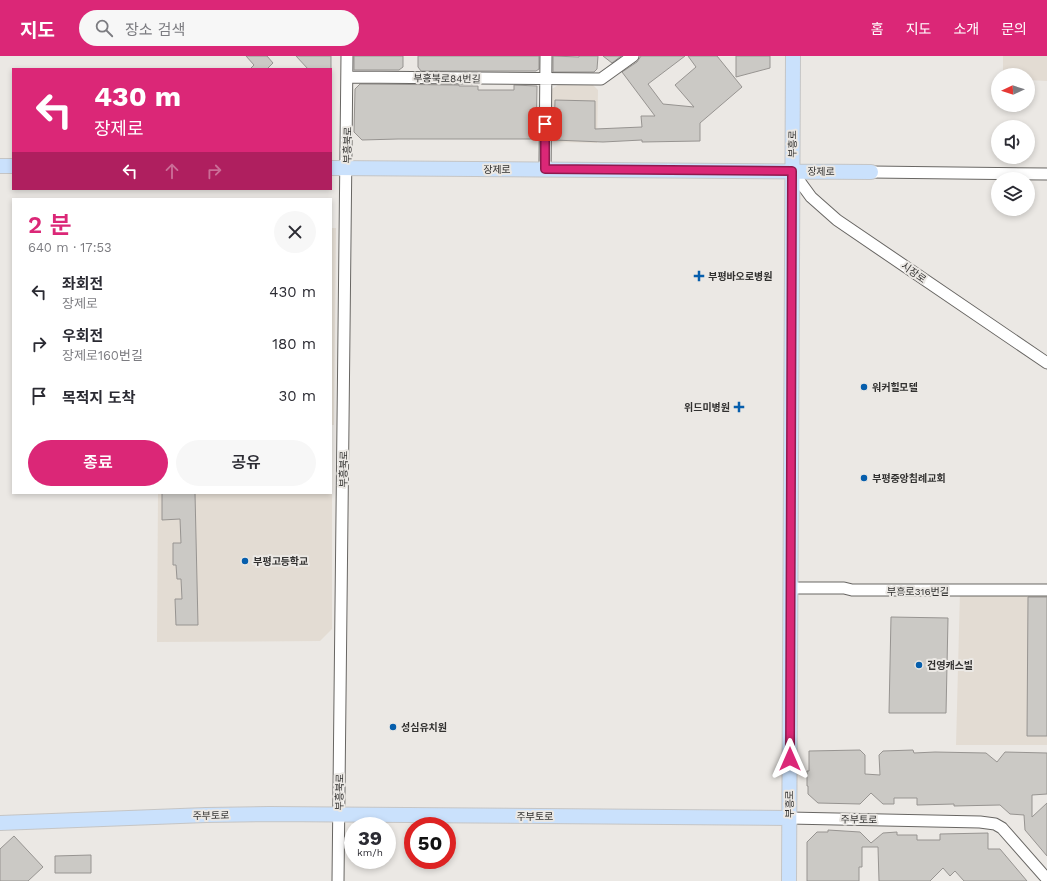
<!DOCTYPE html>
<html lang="ko">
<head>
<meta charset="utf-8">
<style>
	body { margin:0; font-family:"Work Sans","Noto Sans KR",sans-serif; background:#f7f7f7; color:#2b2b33; height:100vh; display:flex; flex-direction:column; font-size:15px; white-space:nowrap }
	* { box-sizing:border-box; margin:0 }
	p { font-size:13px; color:#7c7c81 }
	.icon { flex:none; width:22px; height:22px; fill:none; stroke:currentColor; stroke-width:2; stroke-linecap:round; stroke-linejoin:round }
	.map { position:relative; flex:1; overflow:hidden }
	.drawer { position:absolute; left:12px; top:142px; width:320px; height:296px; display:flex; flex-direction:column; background:#fff; border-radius:0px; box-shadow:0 2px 6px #0003 }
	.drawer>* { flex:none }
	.banner { position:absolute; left:12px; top:12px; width:320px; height:122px; border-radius:0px; box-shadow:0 2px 6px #0003; background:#db2777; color:#fff; overflow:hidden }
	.needle { width:26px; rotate:266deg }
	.fabs { position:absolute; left:991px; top:12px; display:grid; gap:8px }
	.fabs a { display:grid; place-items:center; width:44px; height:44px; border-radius:50%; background:#fff; box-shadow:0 2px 6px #0003; font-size:20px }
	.speed { position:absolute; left:344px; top:761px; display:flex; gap:8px; font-size:20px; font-weight:700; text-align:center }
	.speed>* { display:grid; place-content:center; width:52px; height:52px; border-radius:50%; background:#fff; box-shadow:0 2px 6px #0003; line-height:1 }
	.speed small { font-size:10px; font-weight:400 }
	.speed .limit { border:6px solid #d22; background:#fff; color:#111 }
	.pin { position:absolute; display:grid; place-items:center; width:34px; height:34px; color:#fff; margin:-17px; border-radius:8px; box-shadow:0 2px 6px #0006 }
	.me { position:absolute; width:44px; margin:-22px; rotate:0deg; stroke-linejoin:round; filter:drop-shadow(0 0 3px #0008) }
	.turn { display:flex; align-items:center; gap:14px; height:84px; padding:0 16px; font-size:18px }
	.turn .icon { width:52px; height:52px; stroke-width:2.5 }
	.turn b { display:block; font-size:28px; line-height:34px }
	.lanes { display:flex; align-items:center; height:38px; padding:0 16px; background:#0003; justify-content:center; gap:20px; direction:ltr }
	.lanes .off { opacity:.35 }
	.round { display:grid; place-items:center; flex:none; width:42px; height:42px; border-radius:21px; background:#f7f7f7 }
	.headline { display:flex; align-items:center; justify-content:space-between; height:68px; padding:0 16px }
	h1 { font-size:24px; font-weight:600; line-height:30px; color:#db2777 }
	.primary-button { display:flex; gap:8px; margin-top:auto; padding:8px 16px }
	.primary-button a { flex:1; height:46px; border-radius:24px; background:#db2777; color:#fff; font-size:16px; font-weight:600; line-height:46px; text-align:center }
	.primary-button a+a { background:#f7f7f7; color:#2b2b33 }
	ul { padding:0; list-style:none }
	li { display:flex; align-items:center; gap:12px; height:52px; padding:0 16px }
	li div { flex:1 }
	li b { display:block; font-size:15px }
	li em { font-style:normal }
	header { display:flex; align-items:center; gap:24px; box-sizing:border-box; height:56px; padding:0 20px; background:#db2777; color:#fff }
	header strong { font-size:19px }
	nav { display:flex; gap:22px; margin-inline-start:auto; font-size:14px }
	.search { width:280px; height:36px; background:#f7f7f7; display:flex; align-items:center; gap:10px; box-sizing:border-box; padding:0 14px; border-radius:22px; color:#7c7c81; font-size:15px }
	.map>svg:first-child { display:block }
	.built { fill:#e3dcd3 }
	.building { fill:#cbc9c5; stroke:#979491 }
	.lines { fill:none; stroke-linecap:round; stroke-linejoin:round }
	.minor-casing { stroke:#686663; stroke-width:13 }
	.major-casing { stroke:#c5c5c5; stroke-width:16 }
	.minor { stroke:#fff; stroke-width:11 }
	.major { stroke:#cae1fc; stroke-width:14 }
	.route-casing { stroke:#8e194d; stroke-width:10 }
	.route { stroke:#db2777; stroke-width:7 }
	.poi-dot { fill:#065eac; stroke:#ebe8e4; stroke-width:1.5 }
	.labels { text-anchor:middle; stroke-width:4; stroke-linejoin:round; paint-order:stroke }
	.street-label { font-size:10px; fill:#31302f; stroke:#ebe8e4 }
	.poi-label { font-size:10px; font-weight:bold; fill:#31302f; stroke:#ebe8e4; text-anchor:start }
</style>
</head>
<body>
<header>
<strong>지도</strong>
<div class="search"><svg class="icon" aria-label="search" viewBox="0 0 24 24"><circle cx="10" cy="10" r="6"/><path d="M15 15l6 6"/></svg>장소 검색</div>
<nav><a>홈</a><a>지도</a><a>소개</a><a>문의</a></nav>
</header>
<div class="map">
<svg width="1047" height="825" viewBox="0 0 1047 825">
	<rect width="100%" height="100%" fill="#ebe8e4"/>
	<path class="built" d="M1003,0H1047V25L1028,24V19H1003Z
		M558,29H593L598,34L597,87L551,86L552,33Z
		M331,172H336L334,369H331Z
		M331,383L332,385V573L320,585L157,586L158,437H331Z
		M1047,534V689H956L960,535Z"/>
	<path class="building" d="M246,0H267L273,7L267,13H250L254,9Z
		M296,0H331V13H308Z
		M354,0H403V11L399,14H354Z
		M418,0H539V13L536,15H421L418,11Z
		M553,0L579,1V0H598L597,13L594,16H553Z
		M603,0H621L612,7Z
		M641,0H685L648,28L663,48L694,51L675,29L696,11L688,0H717L742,31L700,67V85L642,86V84L603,86L554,84L555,44L595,45V73L642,71L641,60H655L622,16L637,6Z
		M736,0H770V12L736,21Z
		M360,28L459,29V30H478V34H514V29L537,30L536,83H398L362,84L354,76L355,33Z
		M162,437H195L198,569H176L175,543H182L181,523H177L176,509H173V487H181L180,463L162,464Z
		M1028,541H1047V680H1027Z
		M891,561L948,562L946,657H889Z
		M860,694L865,699V718L880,719L879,699L883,695L913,694L914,697L935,696L986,697L997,706L1005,696L1047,697V738L1032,739V761L1047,747V800L1025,774L1024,759L1010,758L1000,749L954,750V748L917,749V742H894V748H883L871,737L860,748L818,747L808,738V730H807V715H809V695Z
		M828,774L860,776L871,787L883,777L897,776V779H917V784H940V778L988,777V793H1000L1027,825H964L955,815L950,820L943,812L930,825H879L878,791H862V811H859V825H807V786L817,776H828Z
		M14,780L43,811L28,825H0V793Z
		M91,799V817H55V800Z"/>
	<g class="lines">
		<g class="minor-casing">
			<path id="minor" d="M347,21L601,23L633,0
				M545,113L546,0
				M792,115L811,141L837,164L1047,307
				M871,116L1047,118
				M790,532H844L852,534H1047
				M789,762L980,766L995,768L1002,772L1047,823
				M338,825L347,0"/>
		</g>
		<g class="major-casing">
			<path id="major" d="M0,110H13
				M331,112L871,116
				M0,767L206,759L269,758L789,762
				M789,825L793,0"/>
		</g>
		<use href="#minor" class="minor"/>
		<use href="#major" class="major"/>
	</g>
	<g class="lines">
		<g class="route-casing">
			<path id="route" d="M545,68V113L792,115L790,703"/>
		</g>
		<use href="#route" class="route"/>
	</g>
	<g class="poi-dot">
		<path d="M697 214h4v4h4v4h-4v4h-4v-4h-4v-4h4z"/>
		<circle cx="864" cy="331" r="4"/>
		<path d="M737 345h4v4h4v4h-4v4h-4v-4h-4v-4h4z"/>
		<circle cx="864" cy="422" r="4"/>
		<circle cx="245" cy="505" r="4"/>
		<circle cx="919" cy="609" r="4"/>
		<circle cx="393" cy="671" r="4"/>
	</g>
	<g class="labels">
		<g class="street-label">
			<text transform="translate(447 22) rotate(1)" y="4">부흥북로84번길</text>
			<text transform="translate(792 88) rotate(-89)" y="4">부흥로</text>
			<text transform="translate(347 89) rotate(-89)" y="4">부흥북로</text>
			<text x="497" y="117">장제로</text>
			<text transform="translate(821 115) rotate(1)" y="4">장제로</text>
			<text transform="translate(914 216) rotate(35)" y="4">시장로</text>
			<text transform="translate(343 413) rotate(-89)" y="4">부흥북로</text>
			<text x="918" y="539">부흥로316번길</text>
			<text transform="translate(339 736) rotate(-89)" y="4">부흥북로</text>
			<text transform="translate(789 748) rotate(-90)" y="4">부흥로</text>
			<text transform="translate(211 759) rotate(-1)" y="4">주부토로</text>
			<text x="535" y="764">주부토로</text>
			<text transform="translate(859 763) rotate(1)" y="4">주부토로</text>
		</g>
		<g class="poi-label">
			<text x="708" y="224">부평바오로병원</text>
			<text x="872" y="335">워커힐모텔</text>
			<text x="730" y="355" text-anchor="end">위드미병원</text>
			<text x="872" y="426">부평중앙침례교회</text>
			<text x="253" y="509">부평고등학교</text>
			<text x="927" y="613">건영캐스빌</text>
			<text x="401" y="675">성심유치원</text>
		</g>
	</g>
</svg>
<div class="fabs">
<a><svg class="needle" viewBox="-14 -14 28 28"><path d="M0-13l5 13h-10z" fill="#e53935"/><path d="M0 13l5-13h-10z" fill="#7c7c81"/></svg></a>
<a><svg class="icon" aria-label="sound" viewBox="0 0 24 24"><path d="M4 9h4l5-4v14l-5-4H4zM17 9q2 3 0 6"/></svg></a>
<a><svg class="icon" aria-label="layers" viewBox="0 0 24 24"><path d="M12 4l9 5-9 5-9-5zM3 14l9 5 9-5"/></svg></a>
</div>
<div class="speed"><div>39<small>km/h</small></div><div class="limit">50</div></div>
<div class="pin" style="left:545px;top:68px;background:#d93025"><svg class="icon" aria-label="arrive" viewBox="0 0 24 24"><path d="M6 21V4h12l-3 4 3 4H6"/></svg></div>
<svg class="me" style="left:790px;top:703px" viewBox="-20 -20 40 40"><path d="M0-17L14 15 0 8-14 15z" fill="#db2777" stroke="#fff" stroke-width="4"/></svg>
<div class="banner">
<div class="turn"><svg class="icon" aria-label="left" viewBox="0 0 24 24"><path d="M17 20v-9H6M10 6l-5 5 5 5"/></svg><div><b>430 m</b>장제로</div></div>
<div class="lanes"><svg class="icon" aria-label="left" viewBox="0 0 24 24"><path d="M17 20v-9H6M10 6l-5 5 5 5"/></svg><svg class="icon off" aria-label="ahead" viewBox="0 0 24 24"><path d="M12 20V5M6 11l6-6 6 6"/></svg><svg class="icon off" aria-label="right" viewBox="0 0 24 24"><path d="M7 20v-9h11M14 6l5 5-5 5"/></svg></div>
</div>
<section class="drawer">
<div class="headline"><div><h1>2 분</h1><p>640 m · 17:53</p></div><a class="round"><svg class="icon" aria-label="close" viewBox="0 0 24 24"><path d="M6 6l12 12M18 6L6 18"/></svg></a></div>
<ul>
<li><svg class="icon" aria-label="left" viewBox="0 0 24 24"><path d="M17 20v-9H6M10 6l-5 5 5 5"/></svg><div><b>좌회전</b><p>장제로</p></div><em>430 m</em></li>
<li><svg class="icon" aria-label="right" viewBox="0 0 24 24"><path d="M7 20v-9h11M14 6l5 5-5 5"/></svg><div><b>우회전</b><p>장제로160번길</p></div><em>180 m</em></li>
<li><svg class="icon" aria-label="arrive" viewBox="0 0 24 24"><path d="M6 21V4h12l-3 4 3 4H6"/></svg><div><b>목적지 도착</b></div><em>30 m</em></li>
</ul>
<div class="primary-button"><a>종료</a><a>공유</a></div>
</section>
</div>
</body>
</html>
